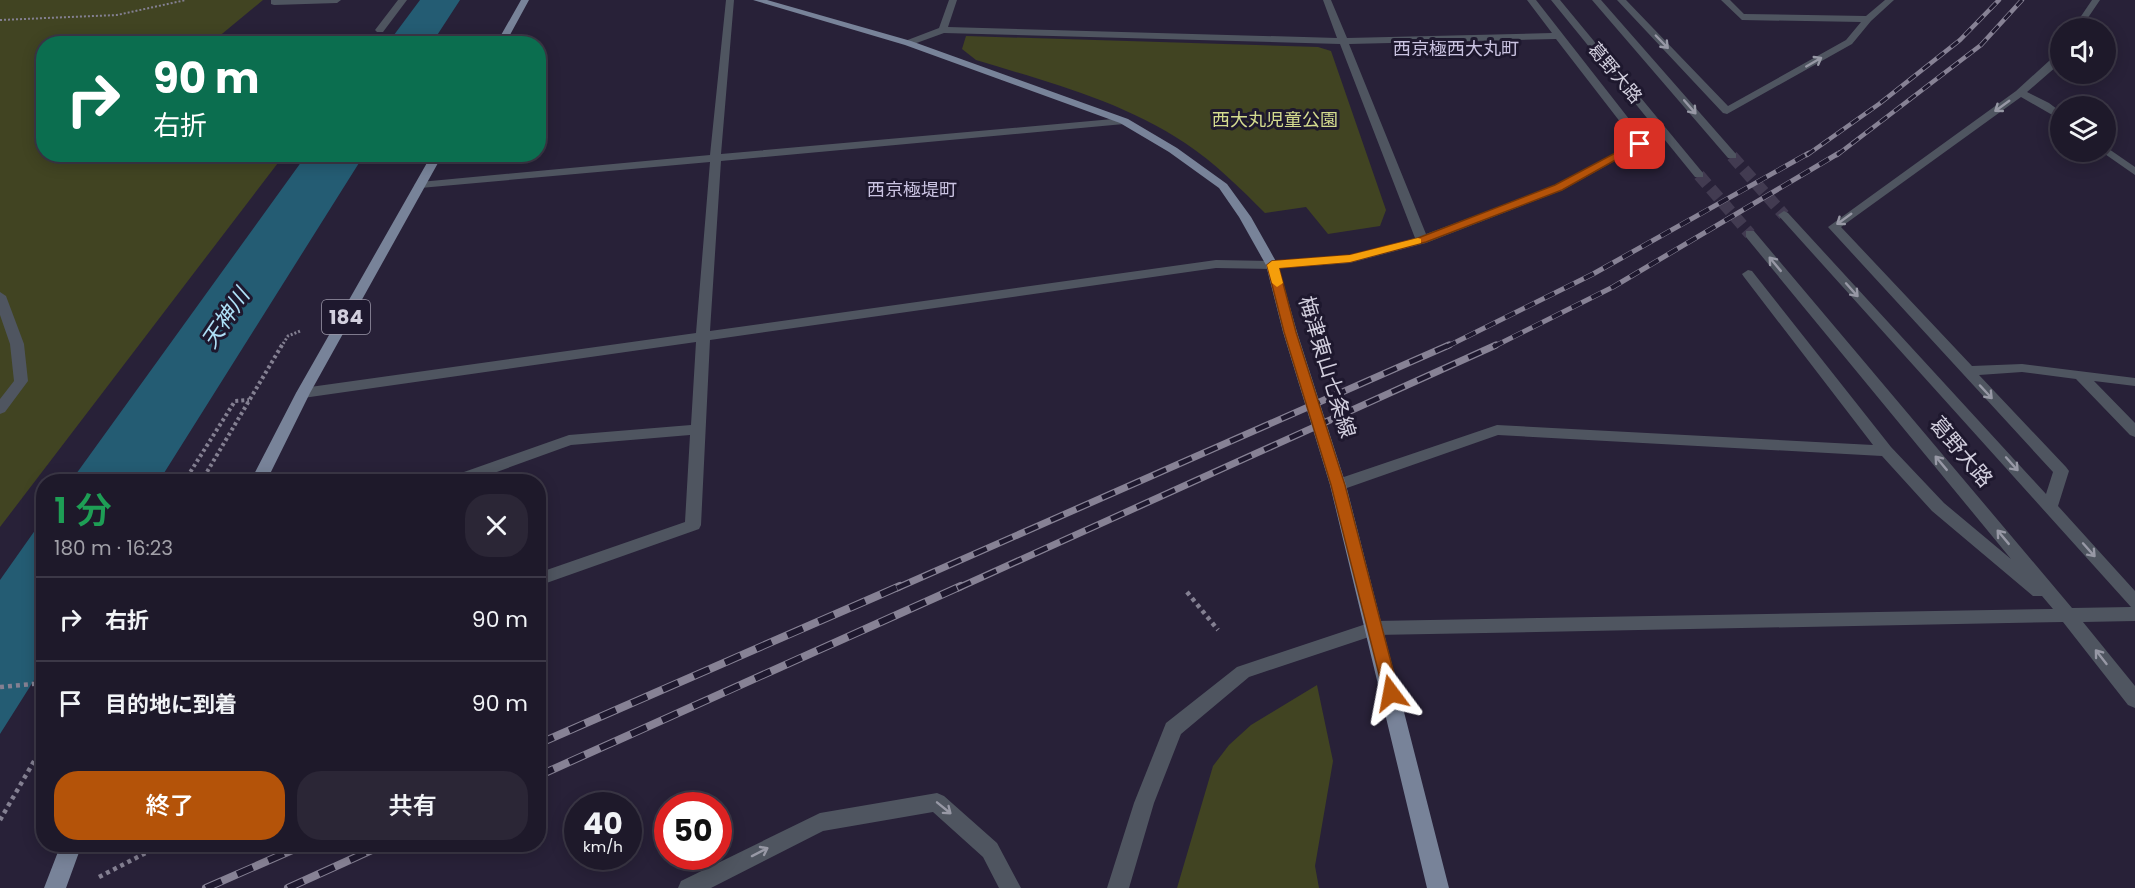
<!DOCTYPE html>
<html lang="ja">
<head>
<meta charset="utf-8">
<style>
	body { margin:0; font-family:Poppins,"Noto Sans JP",sans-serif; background:#2b2636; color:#f1f3f6; height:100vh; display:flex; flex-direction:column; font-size:22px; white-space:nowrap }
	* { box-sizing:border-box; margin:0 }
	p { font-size:20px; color:#a1a0a8 }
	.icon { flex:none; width:33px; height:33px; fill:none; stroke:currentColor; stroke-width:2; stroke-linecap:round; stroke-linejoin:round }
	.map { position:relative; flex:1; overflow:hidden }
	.details { position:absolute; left:36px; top:474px; width:510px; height:378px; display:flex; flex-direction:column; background:#1e192a; border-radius:24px; box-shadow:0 3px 15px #0003,0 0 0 2px #3c3847 }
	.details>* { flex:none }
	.banner { position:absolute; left:36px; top:36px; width:510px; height:126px; border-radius:24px; box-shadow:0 3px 15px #0003,0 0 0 2px #3c3847; background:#0b6e4f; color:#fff; overflow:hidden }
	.fabs { position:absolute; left:2050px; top:18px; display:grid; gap:12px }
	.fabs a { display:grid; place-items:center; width:66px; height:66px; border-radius:50%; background:#1e192a; box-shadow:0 3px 15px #0003,0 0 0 2px #3c3847; font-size:30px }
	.speed { position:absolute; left:564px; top:792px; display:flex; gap:12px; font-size:30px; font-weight:700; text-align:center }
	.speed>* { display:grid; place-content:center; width:78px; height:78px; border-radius:50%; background:#1e192a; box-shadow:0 3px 15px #0003,0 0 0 2px #3c3847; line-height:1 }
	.speed small { font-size:15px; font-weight:400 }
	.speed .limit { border:9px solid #d22; background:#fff; color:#111 }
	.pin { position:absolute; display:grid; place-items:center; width:51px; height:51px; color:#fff; margin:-26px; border-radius:12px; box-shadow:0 3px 9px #0006 }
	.me { position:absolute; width:66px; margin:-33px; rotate:347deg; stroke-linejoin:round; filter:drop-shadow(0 0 4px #0008) }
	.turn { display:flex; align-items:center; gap:21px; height:126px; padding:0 18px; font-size:27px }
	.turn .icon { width:78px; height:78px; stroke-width:2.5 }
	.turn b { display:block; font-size:42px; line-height:51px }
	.round { display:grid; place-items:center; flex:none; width:63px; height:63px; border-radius:24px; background:#2b2636 }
	.headline { display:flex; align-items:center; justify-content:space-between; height:102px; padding:0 18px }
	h1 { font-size:36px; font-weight:600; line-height:45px; color:#1e9e55 }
	.button { display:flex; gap:12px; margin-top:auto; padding:12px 18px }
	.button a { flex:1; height:69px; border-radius:24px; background:#b45309; color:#fff; font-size:24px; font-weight:600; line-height:69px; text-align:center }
	.button a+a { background:#2b2636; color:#f1f3f6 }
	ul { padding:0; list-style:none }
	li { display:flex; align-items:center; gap:18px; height:84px; padding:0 18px; border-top:2px solid #3c3847 }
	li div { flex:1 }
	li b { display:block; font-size:22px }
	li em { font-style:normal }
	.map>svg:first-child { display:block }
	.green { fill:#414422 }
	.water { fill:#245c73 }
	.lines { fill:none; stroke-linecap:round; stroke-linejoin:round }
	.minor-tunnel { stroke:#423b51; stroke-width:12; stroke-dasharray:12 6; stroke-linecap:butt }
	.path-far3 { stroke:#848092; stroke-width:2; stroke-dasharray:2 2; stroke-linecap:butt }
	.path-far2 { stroke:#848092; stroke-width:3; stroke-dasharray:2 2; stroke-linecap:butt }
	.path-far1 { stroke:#848092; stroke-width:4; stroke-dasharray:3 3; stroke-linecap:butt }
	.path { stroke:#848092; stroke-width:4.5; stroke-dasharray:4 4; stroke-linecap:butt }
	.minor { fill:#4f5560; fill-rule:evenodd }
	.major { fill:#788399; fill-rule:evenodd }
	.rail-far3-casing { stroke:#878295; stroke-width:4.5 }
	.rail-far2-casing { stroke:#878295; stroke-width:5 }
	.rail-far1-casing { stroke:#878295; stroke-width:7 }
	.rail-casing { stroke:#878295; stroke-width:8 }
	.rail-far3 { stroke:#1e182e; stroke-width:3; stroke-dasharray:9; stroke-linecap:butt }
	.rail-far2 { stroke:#1e182e; stroke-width:4; stroke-dasharray:11; stroke-linecap:butt }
	.rail-far1 { stroke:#1e182e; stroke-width:4.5; stroke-dasharray:14; stroke-linecap:butt }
	.rail { stroke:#1e182e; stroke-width:6; stroke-dasharray:17; stroke-linecap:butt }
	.oneway { stroke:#9798a5 }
	.route { fill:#b45309; stroke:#753606; stroke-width:1.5 }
	.slow { fill:#f59e0b }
	.labels { text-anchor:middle; stroke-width:6; stroke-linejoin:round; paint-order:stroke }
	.far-neighbourhood-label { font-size:18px; fill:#cac3e1; stroke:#1e182e }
	.far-street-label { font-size:18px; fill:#d2cfde; stroke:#1e182e }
	.far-park-label { font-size:18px; fill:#d4db8e; stroke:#1e182e }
	.shield { fill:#1e182e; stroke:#9c98a9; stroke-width:1.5 }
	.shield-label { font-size:20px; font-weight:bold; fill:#d2cfde }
	.street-label { font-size:21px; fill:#d2cfde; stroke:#1e182e }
	.water-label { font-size:22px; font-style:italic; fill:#afe0f7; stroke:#1e182e }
</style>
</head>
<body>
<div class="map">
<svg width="2135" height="888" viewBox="0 0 2135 888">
	<rect width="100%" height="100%" fill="#282138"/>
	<path class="green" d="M0,0H263L211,43L44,44V154L284,155L0,527Z
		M966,36L1318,47L1331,51L1386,210L1380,226L1328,234L1306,207L1265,213C1240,188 1215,163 1185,143C1122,101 1048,82 976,60L962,49Z
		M1317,685L1333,761L1315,866L1319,888H1177L1213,766L1229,745L1251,725Z"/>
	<path class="water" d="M420,0H460L432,43H388Z
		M307,154L364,155L159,481H71Z
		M43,519V666L0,734V580Z"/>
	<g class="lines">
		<path class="minor-tunnel" d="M1732,156L1784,215
			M1699,175L1750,234"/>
		<path class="path-far3" d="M0,20L117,15L186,0"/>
		<path class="path-far2" d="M281,347L288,336L300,331"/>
		<path class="path-far1" d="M184,482L235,401L249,400
			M201,482L282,345"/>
		<path class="path" d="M1187,592L1218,630
			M0,687L44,683
			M0,820L44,744
			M99,877L163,844"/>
		<path class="minor" d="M271,0H341L337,3L274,5L271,4Z
			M398,0H407L383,32H377L375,30Z
			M726,0H734L721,154L1124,118L1129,121L1124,124L721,161L710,331L1216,260L1272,261L1350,255L1415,238L1340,44L944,33L911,45H905V41L939,28L949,0H957L948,27L1337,38L1323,0H1331L1347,38L1552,33L1527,0H1536L1640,133L1645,144L1563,190L1426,243L1350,263L1272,269L1216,268L710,340L701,525L699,529L538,586V573L685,522L690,435L571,445L469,482H445L447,478L569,435L691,425L696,342L303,398L296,393L303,388L696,333L710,162L420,188L414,185L420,182L710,155ZM1556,39L1631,136L1634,143L1555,186L1426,234L1349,44Z
			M1551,0H1560L1703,173V177H1695Z
			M1592,0H1601L1736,154V158H1728Z
			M1617,0H1626L1728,106L1846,40L1861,22L1742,20L1721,0H1730L1744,14L1866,16L1885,0H1894L1871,21L1852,44L1727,114L1723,113Z
			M2092,0H2100L2081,28H2073Z
			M2061,50V61L2057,66L2027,92L2049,103L2061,112V120L2021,97L1841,227L1972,366L2022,364L2135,378V386L2094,381L2135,423V437L2130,435L2076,379L2022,372L1979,375L2066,467L2069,471L2058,506L2135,591V621L2083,622L2135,686V708L2128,705L2063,622L1375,635L1249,677L1181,734L1154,803L1129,888H1107L1134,803L1166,723L1237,667L1375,621L2053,609L2042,596H2033L1932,511L1882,456L1498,435L1344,489H1332L1330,485L1332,481L1497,425L1873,445L1744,277L1742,274L1748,270L1752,271L1891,447L1944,503L2011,559L1746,237V231H1754L2072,608L2131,607L1778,215L1784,211L1788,213L2046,494L2053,472L1828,227L2016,91Z
			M2106,147L2135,167V175L2102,152H2106Z
			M0,292L6,296L24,344L28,381L5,412L0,414V399L14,381L10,344L0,315Z
			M937,793L944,796L997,843L1021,888H999L983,857L933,812L823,831L711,888H678L681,881L820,813Z"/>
		<path class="major" d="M521,0H529L505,44H496Z
			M753,0H767L911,41L1128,119L1177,148L1227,184L1251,217L1278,265L1297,332L1346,485L1449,888H1427L1330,485L1283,332L1266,265L1239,217L1219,188L1169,152L1120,123L905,45Z
			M432,154H443L310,393L266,482H250L296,393Z
			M61,844H82L66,888H44Z"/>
		<g class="rail-far3-casing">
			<path id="rail-far3" d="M1807,155L1879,104L1960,40L1999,0
				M1837,155L1981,45L2022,0"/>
		</g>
		<g class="rail-far2-casing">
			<path id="rail-far2" d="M1446,347L1593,274L1809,153
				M1493,347L1613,287L1839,153"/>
		</g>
		<g class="rail-far1-casing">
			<path id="rail-far1" d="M897,588L1449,345
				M958,588L1496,345"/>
		</g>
		<g class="rail-casing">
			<path id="rail" d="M538,744L900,586
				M538,776L961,586
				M206,888L306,844
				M288,888L385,844"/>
		</g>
		<use href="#rail-far3" class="rail-far3"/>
		<use href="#rail-far2" class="rail-far2"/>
		<use href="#rail-far1" class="rail-far1"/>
		<use href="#rail" class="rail"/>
	</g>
	<defs><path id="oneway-shaft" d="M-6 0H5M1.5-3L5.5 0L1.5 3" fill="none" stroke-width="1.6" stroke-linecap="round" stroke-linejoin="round" transform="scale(1.5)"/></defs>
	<g class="oneway">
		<use href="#oneway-shaft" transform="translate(1662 42) rotate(46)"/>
		<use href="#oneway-shaft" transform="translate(1814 62) rotate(-30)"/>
		<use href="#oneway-shaft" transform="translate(2002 106) rotate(144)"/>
		<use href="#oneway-shaft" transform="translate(1690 107) rotate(49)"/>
		<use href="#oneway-shaft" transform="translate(1844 219) rotate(144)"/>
		<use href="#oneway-shaft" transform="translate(1775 264) rotate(-130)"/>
		<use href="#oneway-shaft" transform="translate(1852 290) rotate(48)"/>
		<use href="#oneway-shaft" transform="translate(1986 392) rotate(47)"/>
		<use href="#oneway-shaft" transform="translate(1941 463) rotate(-130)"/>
		<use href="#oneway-shaft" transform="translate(2012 464) rotate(48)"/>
		<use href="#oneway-shaft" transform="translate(2003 537) rotate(-130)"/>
		<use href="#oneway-shaft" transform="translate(2089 550) rotate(48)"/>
		<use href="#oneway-shaft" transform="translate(2101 657) rotate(-128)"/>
		<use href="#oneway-shaft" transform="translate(944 808) rotate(39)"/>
		<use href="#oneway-shaft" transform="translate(760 852) rotate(-27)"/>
	</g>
	<path class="route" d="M1636,142L1644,144L1562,190L1426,242L1350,262L1279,268L1296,332L1345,485L1399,693L1397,698L1391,700L1385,698L1331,485L1284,332L1267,265L1272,261L1350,255L1418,238L1555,185Z"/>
	<path class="slow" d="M1418,238L1421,239V243L1350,262L1279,268L1283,283L1277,287L1272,283L1267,265L1272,261L1350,255Z"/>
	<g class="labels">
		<g class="far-neighbourhood-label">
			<text x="1456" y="55">西京極西大丸町</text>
			<text x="912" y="196">西京極堤町</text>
		</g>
		<g class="far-street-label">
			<text transform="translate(1615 73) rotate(50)" y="6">葛野大路</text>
		</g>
		<g class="far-park-label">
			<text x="1275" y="126">西大丸児童公園</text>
		</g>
		<rect class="shield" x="322" y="300" width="48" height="34" rx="4.5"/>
		<g class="shield-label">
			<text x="346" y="324">184</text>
		</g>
		<g class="street-label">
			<text transform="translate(1327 367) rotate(73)" y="7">梅津東山七条線</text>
			<text transform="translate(1961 452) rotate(50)" y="7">葛野大路</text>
		</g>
		<g class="water-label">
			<text transform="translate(225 318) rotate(-56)" y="8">天神川</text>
		</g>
	</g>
</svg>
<div class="fabs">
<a><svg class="icon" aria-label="sound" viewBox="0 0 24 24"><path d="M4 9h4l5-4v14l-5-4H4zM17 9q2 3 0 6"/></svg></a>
<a><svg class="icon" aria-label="layers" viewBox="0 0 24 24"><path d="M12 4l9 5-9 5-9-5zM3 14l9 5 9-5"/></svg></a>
</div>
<div class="speed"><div>40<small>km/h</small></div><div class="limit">50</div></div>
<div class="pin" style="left:1640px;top:144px;background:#d93025"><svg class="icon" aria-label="arrive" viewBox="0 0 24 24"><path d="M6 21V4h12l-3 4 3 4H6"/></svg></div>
<svg class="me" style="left:1391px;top:693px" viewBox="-20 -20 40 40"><path d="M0-17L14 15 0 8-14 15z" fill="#b45309" stroke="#fff" stroke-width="4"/></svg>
<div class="banner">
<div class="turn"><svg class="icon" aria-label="right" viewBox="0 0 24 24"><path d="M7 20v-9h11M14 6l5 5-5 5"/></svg><div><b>90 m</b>右折</div></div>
</div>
<section class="details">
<div class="headline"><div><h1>1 分</h1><p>180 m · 16:23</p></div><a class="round"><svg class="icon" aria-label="close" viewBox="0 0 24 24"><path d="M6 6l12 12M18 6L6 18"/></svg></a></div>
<ul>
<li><svg class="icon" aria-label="right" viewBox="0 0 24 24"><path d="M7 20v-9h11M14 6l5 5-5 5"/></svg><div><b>右折</b></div><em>90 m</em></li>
<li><svg class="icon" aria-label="arrive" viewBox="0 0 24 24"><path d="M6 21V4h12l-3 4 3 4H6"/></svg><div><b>目的地に到着</b></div><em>90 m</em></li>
</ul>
<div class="button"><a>終了</a><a>共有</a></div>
</section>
</div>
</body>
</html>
